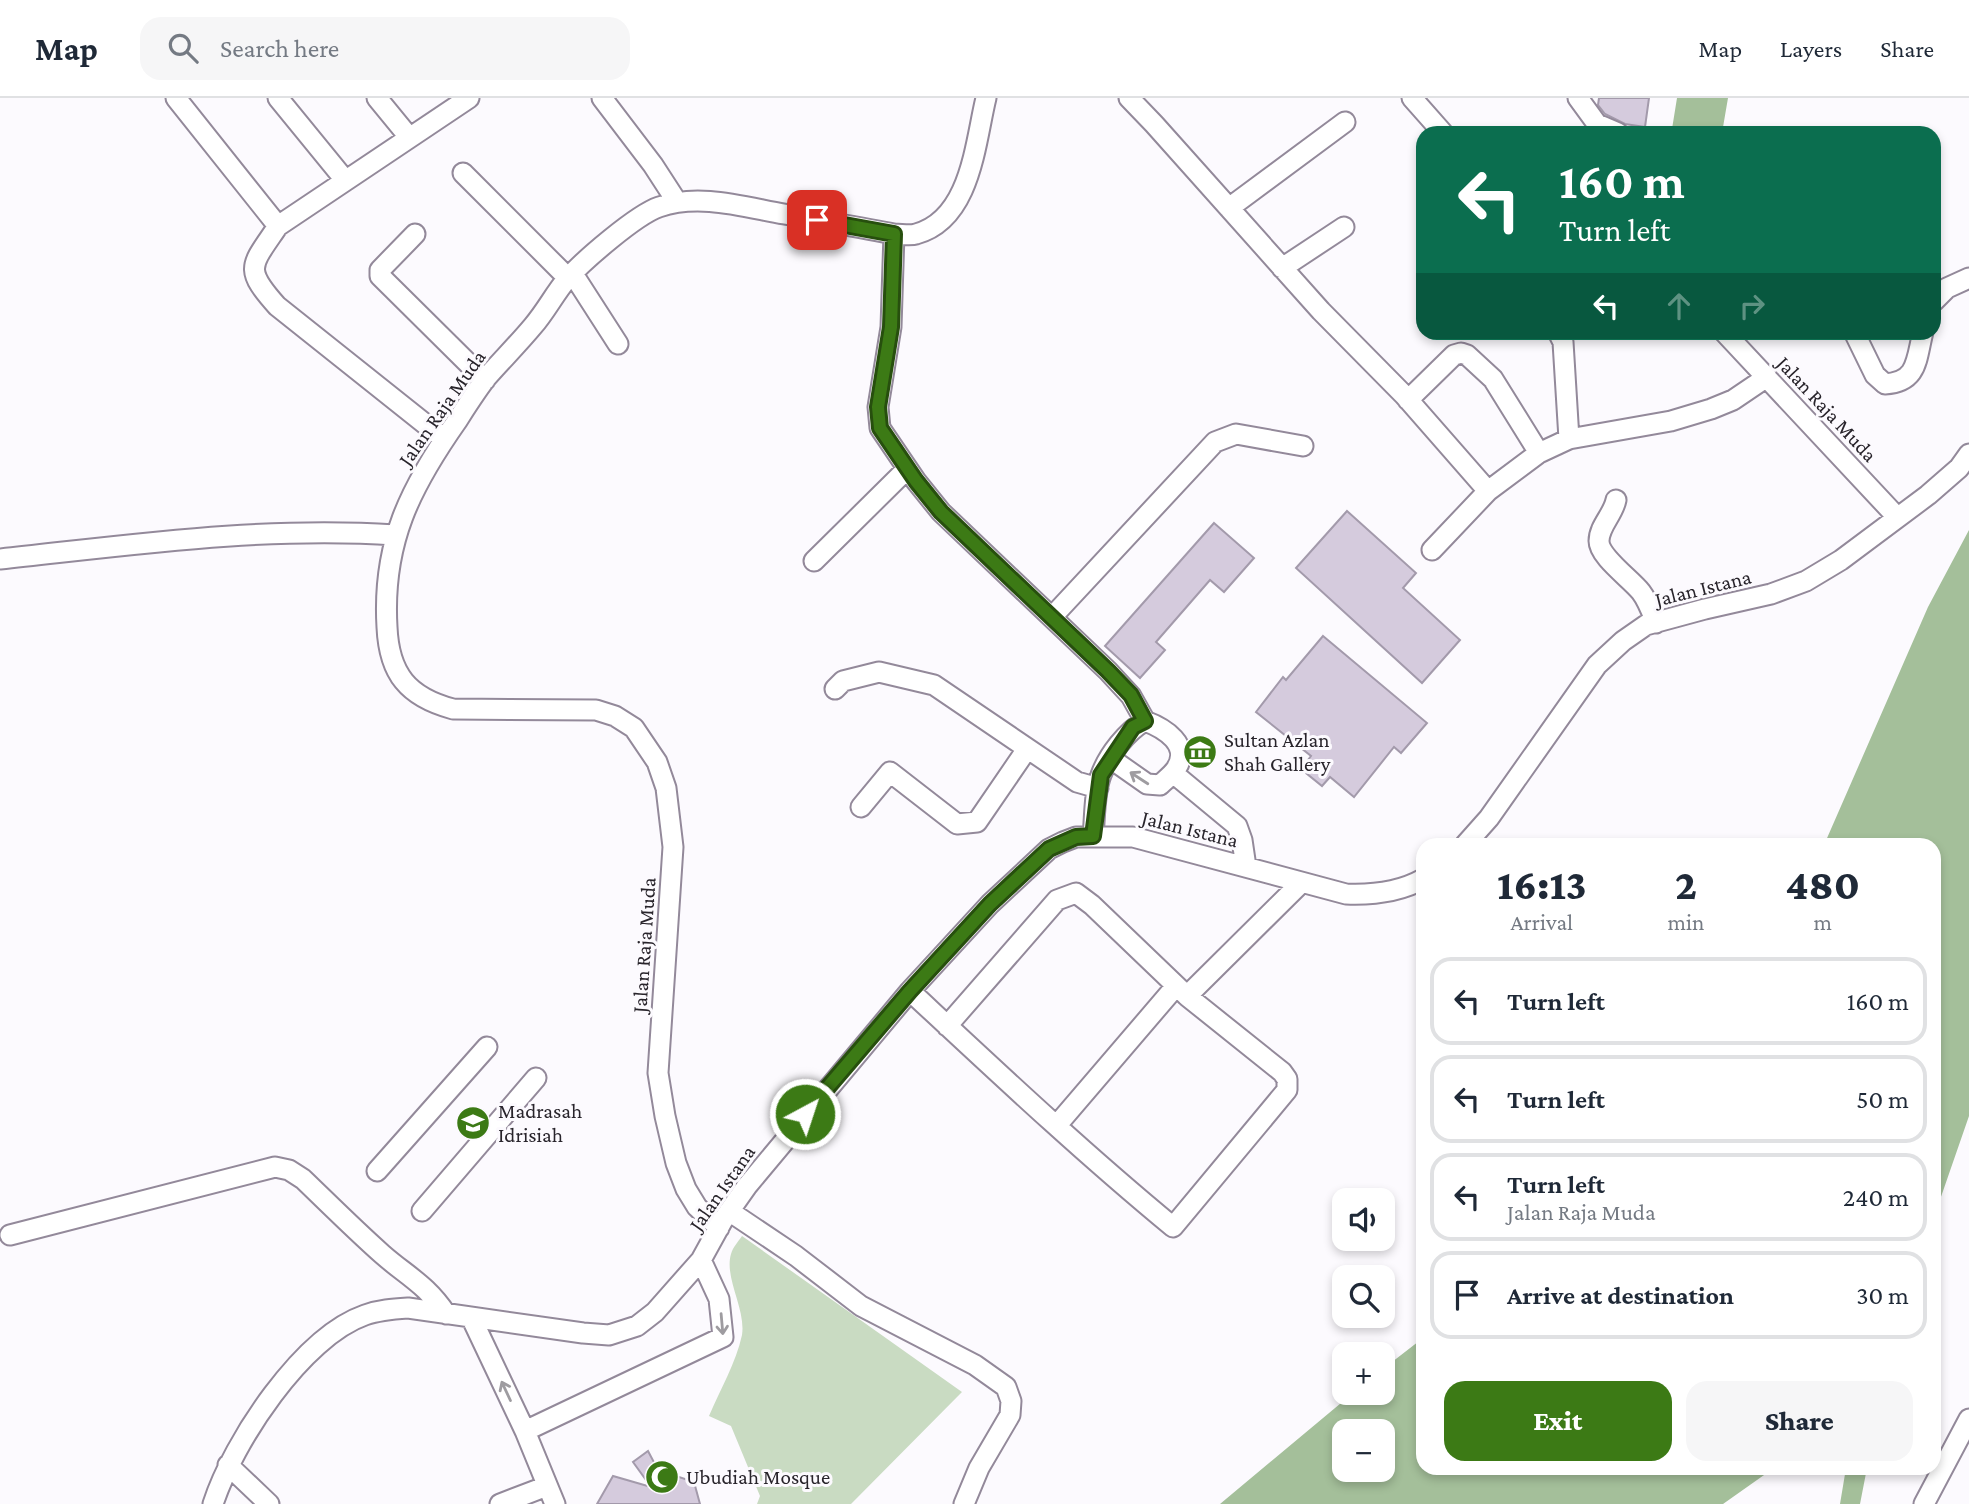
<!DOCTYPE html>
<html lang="en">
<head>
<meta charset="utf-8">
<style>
	body { margin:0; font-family:"Crimson Pro",serif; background:#f6f6f7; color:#1f2937; height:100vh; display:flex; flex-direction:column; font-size:26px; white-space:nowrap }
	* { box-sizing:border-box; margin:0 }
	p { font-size:23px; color:#747a83 }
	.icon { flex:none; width:38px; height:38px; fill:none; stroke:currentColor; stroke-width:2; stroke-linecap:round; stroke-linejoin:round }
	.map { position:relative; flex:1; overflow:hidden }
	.sheet { position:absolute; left:1416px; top:740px; width:525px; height:637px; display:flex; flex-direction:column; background:#fff; border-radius:21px; box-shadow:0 4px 10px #0003 }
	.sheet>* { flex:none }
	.banner { position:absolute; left:1416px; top:28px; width:525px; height:214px; border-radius:21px; box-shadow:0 4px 10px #0003; background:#0b6e4f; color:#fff; overflow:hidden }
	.buttons { position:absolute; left:1332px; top:1090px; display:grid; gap:14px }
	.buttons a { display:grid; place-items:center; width:63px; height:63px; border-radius:14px; background:#fff; box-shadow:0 4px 10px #0003; font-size:35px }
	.pin { position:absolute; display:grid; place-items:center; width:60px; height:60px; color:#fff; margin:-30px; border-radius:14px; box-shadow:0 4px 10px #0006 }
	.me { position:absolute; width:77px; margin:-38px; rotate:40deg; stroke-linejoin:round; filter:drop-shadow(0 0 5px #0008) }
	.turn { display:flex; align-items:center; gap:24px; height:147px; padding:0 28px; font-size:32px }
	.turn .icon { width:91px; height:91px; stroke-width:2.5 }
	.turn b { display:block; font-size:49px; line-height:60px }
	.lanes { display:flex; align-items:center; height:66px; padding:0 28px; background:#0003; justify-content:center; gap:35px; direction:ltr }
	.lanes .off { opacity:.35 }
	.eta { display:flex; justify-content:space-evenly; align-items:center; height:119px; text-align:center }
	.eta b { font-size:42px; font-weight:800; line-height:49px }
	.primary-button { display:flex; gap:14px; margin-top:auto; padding:14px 28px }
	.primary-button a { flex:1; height:80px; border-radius:21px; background:#3c7a15; color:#fff; font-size:28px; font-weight:800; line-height:80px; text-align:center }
	.primary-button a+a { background:#f6f6f7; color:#1f2937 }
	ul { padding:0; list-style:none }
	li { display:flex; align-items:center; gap:21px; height:88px; margin:0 14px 10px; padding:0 14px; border:4px solid #e0e1e3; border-radius:21px }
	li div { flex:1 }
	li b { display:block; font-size:26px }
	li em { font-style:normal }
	header { display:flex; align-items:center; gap:42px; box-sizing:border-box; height:98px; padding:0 35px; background:#fff; border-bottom:2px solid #e0e1e3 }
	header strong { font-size:33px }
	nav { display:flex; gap:38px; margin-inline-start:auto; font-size:24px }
	.search { width:490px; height:63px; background:#f6f6f7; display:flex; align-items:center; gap:18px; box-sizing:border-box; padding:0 24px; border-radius:21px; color:#747a83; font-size:26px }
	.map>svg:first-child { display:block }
	.green { fill:#c9dbc2 }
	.water { fill:#a4bf9a; fill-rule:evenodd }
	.building { fill:#d5cbdd; stroke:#a39aab; stroke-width:2 }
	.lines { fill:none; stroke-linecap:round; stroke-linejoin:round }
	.minor-casing { stroke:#93899a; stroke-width:23 }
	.minor { stroke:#fff; stroke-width:19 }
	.oneway { stroke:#9e9ca0 }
	.route-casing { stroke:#274f0e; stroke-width:18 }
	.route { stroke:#3c7a15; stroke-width:12 }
	.labels { text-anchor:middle; stroke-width:6; stroke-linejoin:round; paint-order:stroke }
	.street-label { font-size:21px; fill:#28242b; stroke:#fcfafe }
	.poi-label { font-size:21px; fill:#28242b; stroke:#fcfafe; text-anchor:start }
</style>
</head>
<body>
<header>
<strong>Map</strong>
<div class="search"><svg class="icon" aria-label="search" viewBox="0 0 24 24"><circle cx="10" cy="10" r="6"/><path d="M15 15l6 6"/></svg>Search here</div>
<nav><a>Map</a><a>Layers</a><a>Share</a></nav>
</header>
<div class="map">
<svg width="1969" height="1406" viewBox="0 0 1969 1406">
	<rect width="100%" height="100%" fill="#fcfafe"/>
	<path class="green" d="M742,1138L962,1294L851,1406H757L760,1398L731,1328L709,1318C720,1292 736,1265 742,1237C746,1211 724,1180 731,1156C733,1149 738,1144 742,1138Z"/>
	<path class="water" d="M1677,0H1728L1722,35H1697L1672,31Z
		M1969,432V1018L1934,1119V747H1824L1928,509Z
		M1423,1240V1370H1774L1723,1406H1220L1353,1295H1382L1383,1271ZM1344,1334H1382V1372H1344Z
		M1846,1370H1867L1860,1406H1840Z"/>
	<path class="building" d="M1599,0H1649L1645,29L1625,26L1605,16L1598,7Z
		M1347,413L1416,475L1403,490L1460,542L1422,585L1296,470Z
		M1214,425L1254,460L1224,494L1210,482L1156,544L1165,552L1140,580L1105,548Z
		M1323,538L1427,625L1401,655L1394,649L1354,699L1330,679L1322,688L1301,671L1311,658L1256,614L1283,579L1286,582Z
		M648,1353L658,1372L694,1384L700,1406H597L613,1378L651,1389L633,1364Z"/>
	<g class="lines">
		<g class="minor-casing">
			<path id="minor" d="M176,0L278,128L469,0
				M278,0L345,82
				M377,0L409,39
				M602,0L653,67L677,104
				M1129,0L1154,26L1321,213L1404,297L1488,393
				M1412,0L1443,35
				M1578,0L1597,26L1618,35
				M463,75L568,180
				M1229,110L1345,24
				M278,128C251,168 243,170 277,208L444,341
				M415,136L380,172V178L485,282
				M894,136L891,229L878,309L880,330L916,383L941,414L1108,573L1131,598L1145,623
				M1282,170L1344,129
				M573,176L618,246
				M1934,203L1947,190L1969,180
				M1558,234L1563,244L1569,341
				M1724,234L1897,419
				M1854,234L1875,277L1885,286C1918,284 1916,262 1923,234
				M1408,302L1454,257L1461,255L1467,257L1493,281L1539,355
				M1616,402C1613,417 1599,428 1599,443C1599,459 1631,481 1641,494C1648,503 1652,515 1656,525
				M1432,452L1488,393L1539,355L1569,341L1671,323L1711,311L1733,302L1767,279
				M0,461C131,447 263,428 395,437
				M814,463L907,371
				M1052,519L1215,344L1236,336L1303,348
				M835,591L843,583L879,574L934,587L1077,684L1098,690
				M1173,675L1237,728L1242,742L1246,769
				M861,709L890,674L957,726L977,724L1027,651
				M1093,738C1095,719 1094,695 1101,677C1108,657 1127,633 1145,623C1164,630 1192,647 1176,671C1172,677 1165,682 1160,687L1147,686L1110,660
				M1465,747L1489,720L1597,567L1623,543L1646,527L1705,511L1771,496L1806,483L1841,462L1928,397L1959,370L1969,356
				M910,893C996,973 1082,1054 1173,1129L1287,992V981L1282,974L1187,898L1092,807L1076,795L1057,802L947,928
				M1187,898L1301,785
				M1057,1027L1176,888
				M377,1073L487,949
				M422,1113L536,980
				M729,1113L796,1158L861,1208L975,1267L1006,1289L1011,1303L1010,1317L979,1370L964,1406
				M719,1130L697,1109L686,1091L676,1065L665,1018L658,975L673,749L666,690L657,664L634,630L615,618L596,612L453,611C408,599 389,576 387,529C382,445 410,390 457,323C466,309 476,293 487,279C502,262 518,246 533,228C546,213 555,195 567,181C584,162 636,117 659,109C699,95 744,109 784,116C821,123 858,129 894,136C901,136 910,138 916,136C971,121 975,45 986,0
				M10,1137L275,1069L289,1072L303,1081C329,1106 355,1132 382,1156C407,1178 427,1187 446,1216
				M471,1219L525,1333L723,1239L719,1201L701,1162
				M525,1333L555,1406
				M228,1367L269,1406
				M213,1406C233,1344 302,1239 365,1217C379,1212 393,1211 408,1210L583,1235L609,1237L637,1228L655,1214L701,1162L723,1122L747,1088L910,893L990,806L1049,751L1063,744L1076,739H1133L1346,796C1372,797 1400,794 1423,781
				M500,1406L547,1388
				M1924,1406L1969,1321"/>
		</g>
		<use href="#minor" class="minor"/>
	</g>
	<defs><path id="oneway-shaft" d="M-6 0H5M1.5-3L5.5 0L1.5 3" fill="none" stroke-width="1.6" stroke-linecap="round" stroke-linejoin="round" transform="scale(1.75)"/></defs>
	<g class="oneway">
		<use href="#oneway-shaft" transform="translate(1139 680) rotate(-147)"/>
		<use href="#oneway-shaft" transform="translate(722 1226) rotate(85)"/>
		<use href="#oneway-shaft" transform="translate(506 1293) rotate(-115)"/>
	</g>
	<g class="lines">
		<g class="route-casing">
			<path id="route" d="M805,1016L910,893L990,806L1049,751L1076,739L1093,738L1101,677L1133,629L1145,623L1131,597L1108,573L941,414L916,383L880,330L878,309L891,229L894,136L817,122"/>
		</g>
		<use href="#route" class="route"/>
	</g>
	<defs>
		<g id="museum-disc" transform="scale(1.75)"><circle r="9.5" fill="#3c7a15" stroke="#fcfafe"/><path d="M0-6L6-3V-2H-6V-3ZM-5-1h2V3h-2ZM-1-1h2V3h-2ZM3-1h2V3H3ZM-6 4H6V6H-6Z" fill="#fff"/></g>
		<g id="school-disc" transform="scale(1.75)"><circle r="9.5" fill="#3c7a15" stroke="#fcfafe"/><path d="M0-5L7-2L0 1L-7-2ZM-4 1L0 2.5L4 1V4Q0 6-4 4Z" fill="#fff"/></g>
		<g id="mosque-disc" transform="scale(1.75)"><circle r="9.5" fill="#3c7a15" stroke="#fcfafe"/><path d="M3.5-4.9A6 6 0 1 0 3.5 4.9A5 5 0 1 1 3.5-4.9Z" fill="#fff"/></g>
	</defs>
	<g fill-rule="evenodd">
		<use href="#museum-disc" x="1200" y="654"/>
		<use href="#school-disc" x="473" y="1025"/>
		<use href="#mosque-disc" x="662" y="1379"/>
	</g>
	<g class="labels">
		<g class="street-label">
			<text transform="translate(442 310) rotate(-55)" y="7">Jalan Raja Muda</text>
			<text transform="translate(1827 311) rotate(47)" y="7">Jalan Raja Muda</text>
			<text transform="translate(1703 490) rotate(-14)" y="7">Jalan Istana</text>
			<text transform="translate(1190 731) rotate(14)" y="7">Jalan Istana</text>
			<text transform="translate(644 847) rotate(-86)" y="7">Jalan Raja Muda</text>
			<text transform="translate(722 1090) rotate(-55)" y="7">Jalan Istana</text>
		</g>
		<g class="poi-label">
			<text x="1224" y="649">Sultan Azlan<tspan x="1224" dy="24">Shah Gallery</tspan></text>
			<text x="498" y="1020">Madrasah<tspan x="498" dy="24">Idrisiah</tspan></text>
			<text x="686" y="1386">Ubudiah Mosque</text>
		</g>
	</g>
</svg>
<div class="buttons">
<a><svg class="icon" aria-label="sound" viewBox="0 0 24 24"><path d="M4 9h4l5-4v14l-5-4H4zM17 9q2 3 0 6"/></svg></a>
<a><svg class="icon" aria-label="search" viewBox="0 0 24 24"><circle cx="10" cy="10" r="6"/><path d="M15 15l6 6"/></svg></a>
<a>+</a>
<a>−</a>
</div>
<div class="pin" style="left:817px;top:122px;background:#d93025"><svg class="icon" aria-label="arrive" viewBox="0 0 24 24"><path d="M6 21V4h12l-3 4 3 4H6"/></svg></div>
<svg class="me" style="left:805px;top:1016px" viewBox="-20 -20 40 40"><circle r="17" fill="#3c7a15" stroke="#fff" stroke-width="3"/><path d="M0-11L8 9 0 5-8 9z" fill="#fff"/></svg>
<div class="banner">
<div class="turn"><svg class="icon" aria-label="left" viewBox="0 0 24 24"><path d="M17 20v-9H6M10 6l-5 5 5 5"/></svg><div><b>160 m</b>Turn left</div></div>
<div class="lanes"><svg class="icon" aria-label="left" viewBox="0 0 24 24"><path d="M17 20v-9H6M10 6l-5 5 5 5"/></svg><svg class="icon off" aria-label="ahead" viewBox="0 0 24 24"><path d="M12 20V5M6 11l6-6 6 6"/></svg><svg class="icon off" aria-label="right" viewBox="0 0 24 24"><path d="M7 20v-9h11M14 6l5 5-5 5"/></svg></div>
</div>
<section class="sheet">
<div class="eta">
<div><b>16:13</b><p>Arrival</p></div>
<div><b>2</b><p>min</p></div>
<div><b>480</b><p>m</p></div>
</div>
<ul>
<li><svg class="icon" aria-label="left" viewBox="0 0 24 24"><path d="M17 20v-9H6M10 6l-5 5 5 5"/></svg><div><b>Turn left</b></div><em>160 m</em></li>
<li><svg class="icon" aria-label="left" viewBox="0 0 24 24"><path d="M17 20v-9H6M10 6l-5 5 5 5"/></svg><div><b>Turn left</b></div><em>50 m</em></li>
<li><svg class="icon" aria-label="left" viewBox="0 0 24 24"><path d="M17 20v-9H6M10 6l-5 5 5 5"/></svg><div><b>Turn left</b><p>Jalan Raja Muda</p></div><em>240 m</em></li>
<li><svg class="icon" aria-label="arrive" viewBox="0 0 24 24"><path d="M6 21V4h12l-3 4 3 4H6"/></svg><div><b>Arrive at destination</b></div><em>30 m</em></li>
</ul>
<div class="primary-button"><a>Exit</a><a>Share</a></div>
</section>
</div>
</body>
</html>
